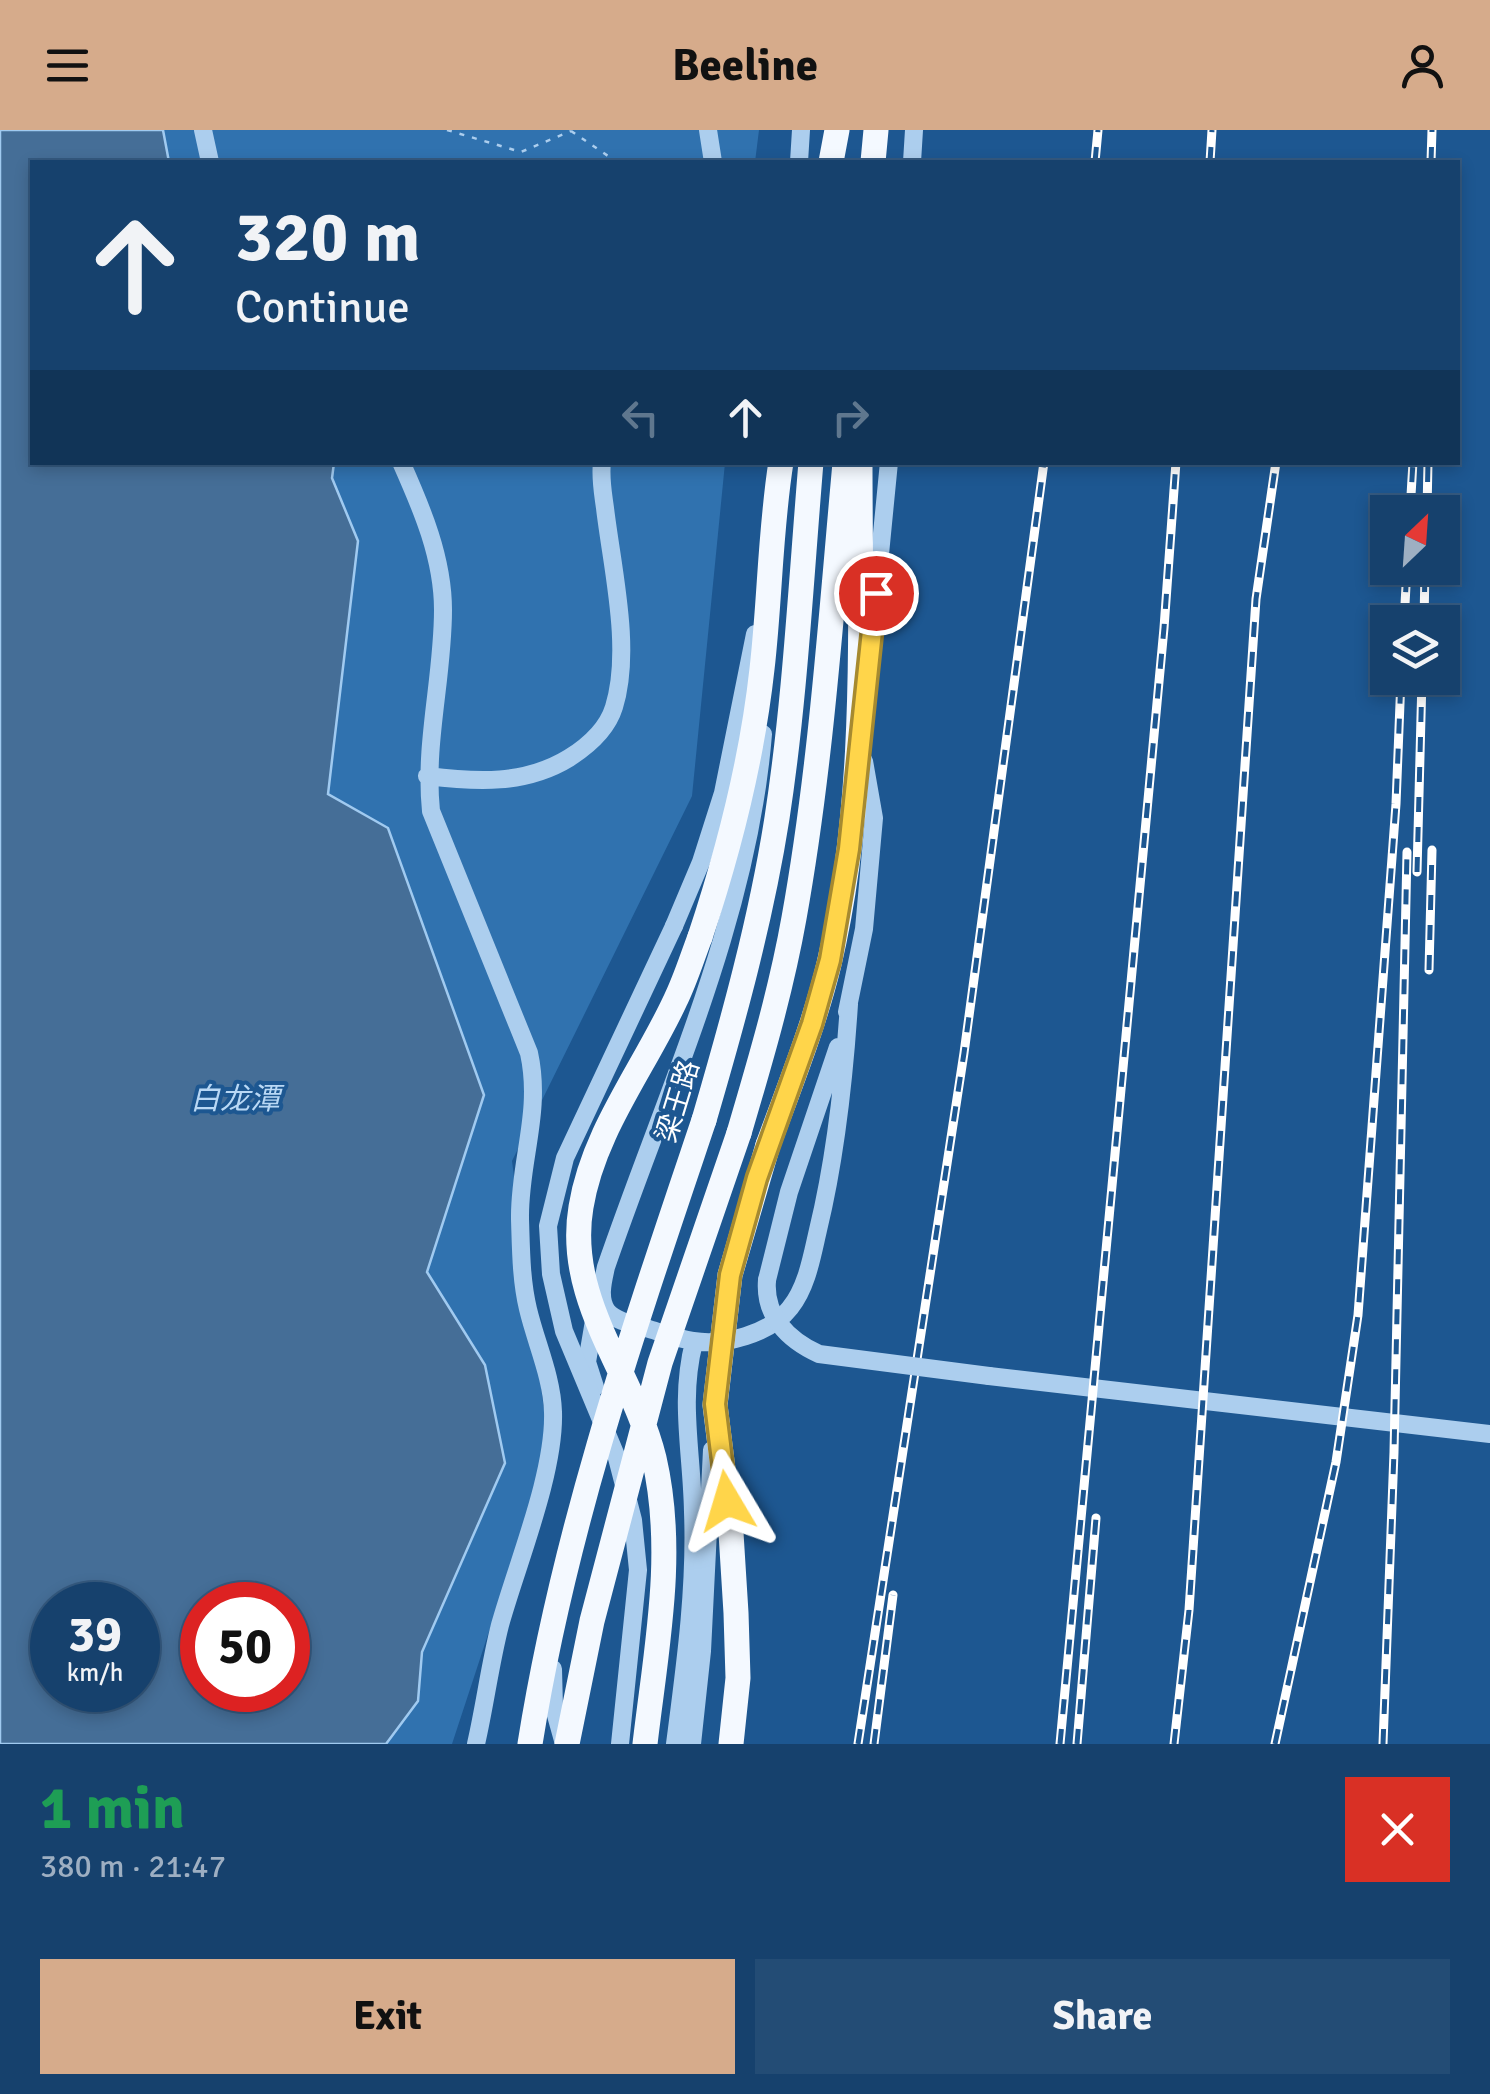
<!DOCTYPE html>
<html lang="en">
<head>
<meta charset="utf-8">
<style>
	body { margin:0; font-family:Signika,"Noto Sans SC",sans-serif; background:#234c75; color:#f1f3f6; height:100vh; display:flex; flex-direction:column; font-size:38px; white-space:nowrap }
	* { box-sizing:border-box; margin:0 }
	p { font-size:32px; color:#9eafc2 }
	.icon { flex:none; width:55px; height:55px; fill:none; stroke:currentColor; stroke-width:2; stroke-linecap:round; stroke-linejoin:round }
	.map { position:relative; height:1614px; overflow:hidden }
	.sheet { display:flex; flex-direction:column; background:#16416d; flex:1 }
	.sheet>* { flex:none }
	.hud { position:absolute; left:30px; top:30px; width:1430px; height:305px; border-radius:0px; box-shadow:0 5px 15px #0003,0 0 0 2px #355a80; background:#16416d; color:#f1f3f6; overflow:hidden }
	.needle { width:65px; rotate:25deg }
	.fabs { position:absolute; left:1370px; top:365px; display:grid; gap:20px }
	.fabs a { display:grid; place-items:center; width:90px; height:90px; border-radius:0px; background:#16416d; box-shadow:0 5px 15px #0003,0 0 0 2px #355a80; font-size:50px }
	.speed { position:absolute; left:30px; top:1452px; display:flex; gap:20px; font-size:50px; font-weight:700; text-align:center }
	.speed>* { display:grid; place-content:center; width:130px; height:130px; border-radius:50%; background:#16416d; box-shadow:0 5px 15px #0003,0 0 0 2px #355a80; line-height:1 }
	.speed small { font-size:25px; font-weight:400 }
	.speed .limit { border:15px solid #d22; background:#fff; color:#111 }
	.pin { position:absolute; display:grid; place-items:center; width:85px; height:85px; color:#fff; margin:-42px; border:5px solid #fff; border-radius:50%; box-shadow:0 2px 10px #0007 }
	.me { position:absolute; width:110px; margin:-55px; rotate:353deg; stroke-linejoin:round; filter:drop-shadow(0 0 8px #0008) }
	.turn { display:flex; align-items:center; gap:35px; height:210px; padding:0 40px; font-size:45px }
	.turn .icon { width:130px; height:130px; stroke-width:2.5 }
	.turn b { display:block; font-size:70px; line-height:85px }
	.lanes { display:flex; align-items:center; height:95px; padding:0 40px; background:#0003; justify-content:center; gap:50px; direction:ltr }
	.lanes .off { opacity:.35 }
	.round { display:grid; place-items:center; flex:none; width:105px; height:105px; border-radius:0px; background:#234c75 }
	.summary { display:flex; align-items:center; justify-content:space-between; height:170px; padding:0 40px }
	h1 { font-size:60px; font-weight:700; line-height:75px; color:#1e9e55 }
	.primary-button { display:flex; gap:20px; margin-top:auto; padding:20px 40px }
	.primary-button a { flex:1; height:115px; border-radius:0px; background:#d6ab8b; color:#111; font-size:40px; font-weight:700; line-height:115px; text-align:center }
	.primary-button a+a { background:#234c75; color:#f1f3f6 }
	header { display:flex; justify-content:space-between; align-items:center; height:130px; padding:0 40px; background:#d6ab8b; color:#111; font-size:45px; font-weight:700 }
	.map>svg:first-child { display:block }
	.green { fill:#3072af; fill-rule:evenodd }
	.water { fill:#456e97; stroke:#a0caf0; stroke-width:2.5; fill-rule:evenodd }
	.lines { fill:none; stroke-linecap:round; stroke-linejoin:round }
	.path { stroke:#acceee; stroke-width:2.5; stroke-dasharray:5 8; stroke-linecap:butt }
	.minor { stroke:#acceee; stroke-width:18 }
	.major { stroke:#f4f9ff; stroke-width:25 }
	.rail-casing { stroke:#fff; stroke-width:9 }
	.rail { stroke:#1d5791; stroke-width:5; stroke-dasharray:15; stroke-linecap:butt }
	.minor-bridge { stroke:#acceee; stroke-width:18 }
	.major-bridge { stroke:#f4f9ff; stroke-width:25 }
	.route-casing { stroke:#a68a30; stroke-width:25 }
	.route { stroke:#ffd54a; stroke-width:18 }
	.labels { text-anchor:middle; stroke-width:8; stroke-linejoin:round; paint-order:stroke }
	.street-label { font-size:28px; fill:#fff; stroke:#1d5791 }
	.water-label { font-size:30px; font-style:italic; fill:#b9d8f5; stroke:#1d5791 }
</style>
</head>
<body>
<header><svg class="icon" aria-label="menu" viewBox="0 0 24 24"><path d="M4 6h16M4 12h16M4 18h16"/></svg>Beeline<svg class="icon" aria-label="person" viewBox="0 0 24 24"><circle cx="12" cy="8" r="4"/><path d="M4 21q1-7 8-7t8 7"/></svg></header>
<div class="map">
<svg width="1490" height="1614" viewBox="0 0 1490 1614">
	<rect width="100%" height="100%" fill="#1d5791"/>
	<path class="green" d="M0,0H759L755,32H32V332L725,333L692,666L512,1031L549,1319L452,1614H0ZM52,1475H138V1560H52ZM202,1475H288V1560H202Z"/>
	<path class="water" d="M0,0H163L169,32H32V332L334,333L332,348L358,411L328,664L388,698L484,965L427,1142L485,1235L505,1333L422,1522L418,1571L386,1614H0ZM52,1475H138V1560H52ZM202,1475H288V1560H202Z"/>
	<g class="lines">
		<path class="path" d="M447,0L521,22L571,1
			M571,1L617,32"/>
		<path class="minor" d="M203,0L210,32
			M708,0L713,32
			M799,32L801,0
			M912,32L914,0
			M401,332C422,379 443,428 443,480C443,548 424,613 431,681L529,923C542,983 519,1031 520,1089C521,1119 521,1150 528,1179C536,1213 552,1247 553,1282C555,1343 517,1434 500,1495C490,1534 485,1575 476,1614
			M871,516L889,332
			M763,604C748,790 666,962 606,1137C603,1151 598,1168 607,1181C616,1192 636,1195 649,1199C663,1203 678,1209 693,1211C724,1216 770,1204 790,1178C807,1157 812,1126 818,1100C836,1026 844,951 849,874
			M427,646C476,652 525,655 569,628C588,616 607,600 614,577C632,519 612,438 605,378C603,363 600,348 602,332
			M674,796L701,732L723,663L755,504
			M847,882L864,799L874,688L864,631
			M767,1150L789,1062L838,917
			M989,1246L1490,1304
			M595,1257L587,1232L595,1185
			M553,1539L554,1578L564,1614
			M675,1614C685,1537 696,1459 693,1382C692,1322 679,1271 694,1212
			M692,1614L702,1521L712,1320"/>
		<path class="major" d="M831,32L837,0
			M873,32L876,0
			M700,807C729,720 752,630 762,539C770,470 770,401 781,332
			M704,990C733,891 761,790 777,688C795,571 801,451 811,332
			M739,1003C760,932 781,861 794,788C821,638 831,485 845,333
			M768,1015C790,955 814,896 829,834C868,669 860,500 860,332"/>
		<g class="rail-casing">
			<path id="rail" d="M1095,32L1098,0
				M1210,32L1212,0
				M1431,32L1432,0
				M1410,382L1413,332
				M1427,382L1428,332
				M1404,492L1407,438
				M1424,492L1425,438
				M1417,742L1422,548
				M1429,840L1432,720
				M858,1614L964,923L1044,332
				M874,1614L893,1465
				M1060,1614L1164,498L1176,332
				M1077,1614L1096,1388
				M1174,1614L1189,1480L1256,469L1276,332
				M1275,1614L1336,1332L1358,1185L1396,674L1401,548
				M1383,1614L1394,1322L1407,722"/>
		</g>
		<use href="#rail" class="rail"/>
		<path class="minor-bridge" d="M767,1150C764,1186 788,1210 819,1224L989,1246
			M620,1614L638,1440L633,1390L617,1328L564,1201L551,1144L548,1096L565,1028L674,796"/>
		<path class="major-bridge" d="M530,1614C564,1399 635,1195 704,990
			M567,1614L592,1491L660,1233L739,1003
			M645,1614C656,1519 676,1423 654,1328C633,1242 565,1171 581,1077C593,1002 644,938 675,871C685,851 692,828 700,807
			M731,1614L738,1548L736,1483L731,1403L715,1275L730,1145L768,1015"/>
	</g>
	<g class="lines">
		<g class="route-casing">
			<path id="route" d="M727,1371L715,1274L730,1145L757,1048L812,894L830,830L849,719L876,463"/>
		</g>
		<use href="#route" class="route"/>
	</g>
	<g class="labels">
		<g class="street-label">
			<text transform="translate(677 971) rotate(-73)" y="10">梁王路</text>
		</g>
		<g class="water-label">
			<text x="235" y="979">白龙潭</text>
		</g>
	</g>
</svg>
<div class="fabs">
<a><svg class="needle" viewBox="-14 -14 28 28"><path d="M0-13l5 13h-10z" fill="#e53935"/><path d="M0 13l5-13h-10z" fill="#9eafc2"/></svg></a>
<a><svg class="icon" aria-label="layers" viewBox="0 0 24 24"><path d="M12 4l9 5-9 5-9-5zM3 14l9 5 9-5"/></svg></a>
</div>
<div class="speed"><div>39<small>km/h</small></div><div class="limit">50</div></div>
<div class="pin" style="left:876px;top:463px;background:#d93025"><svg class="icon" aria-label="arrive" viewBox="0 0 24 24"><path d="M6 21V4h12l-3 4 3 4H6"/></svg></div>
<svg class="me" style="left:727px;top:1371px" viewBox="-20 -20 40 40"><path d="M0-17L14 15 0 8-14 15z" fill="#ffd54a" stroke="#fff" stroke-width="4"/></svg>
<div class="hud">
<div class="turn"><svg class="icon" aria-label="ahead" viewBox="0 0 24 24"><path d="M12 20V5M6 11l6-6 6 6"/></svg><div><b>320 m</b>Continue</div></div>
<div class="lanes"><svg class="icon off" aria-label="left" viewBox="0 0 24 24"><path d="M17 20v-9H6M10 6l-5 5 5 5"/></svg><svg class="icon" aria-label="ahead" viewBox="0 0 24 24"><path d="M12 20V5M6 11l6-6 6 6"/></svg><svg class="icon off" aria-label="right" viewBox="0 0 24 24"><path d="M7 20v-9h11M14 6l5 5-5 5"/></svg></div>
</div>
</div>
<section class="sheet">
<div class="summary"><div><h1>1 min</h1><p>380 m · 21:47</p></div><a class="round" style="background:#d93025;color:#fff"><svg class="icon" aria-label="close" viewBox="0 0 24 24"><path d="M6 6l12 12M18 6L6 18"/></svg></a></div>
<div class="primary-button"><a>Exit</a><a>Share</a></div>
</section>
</body>
</html>
